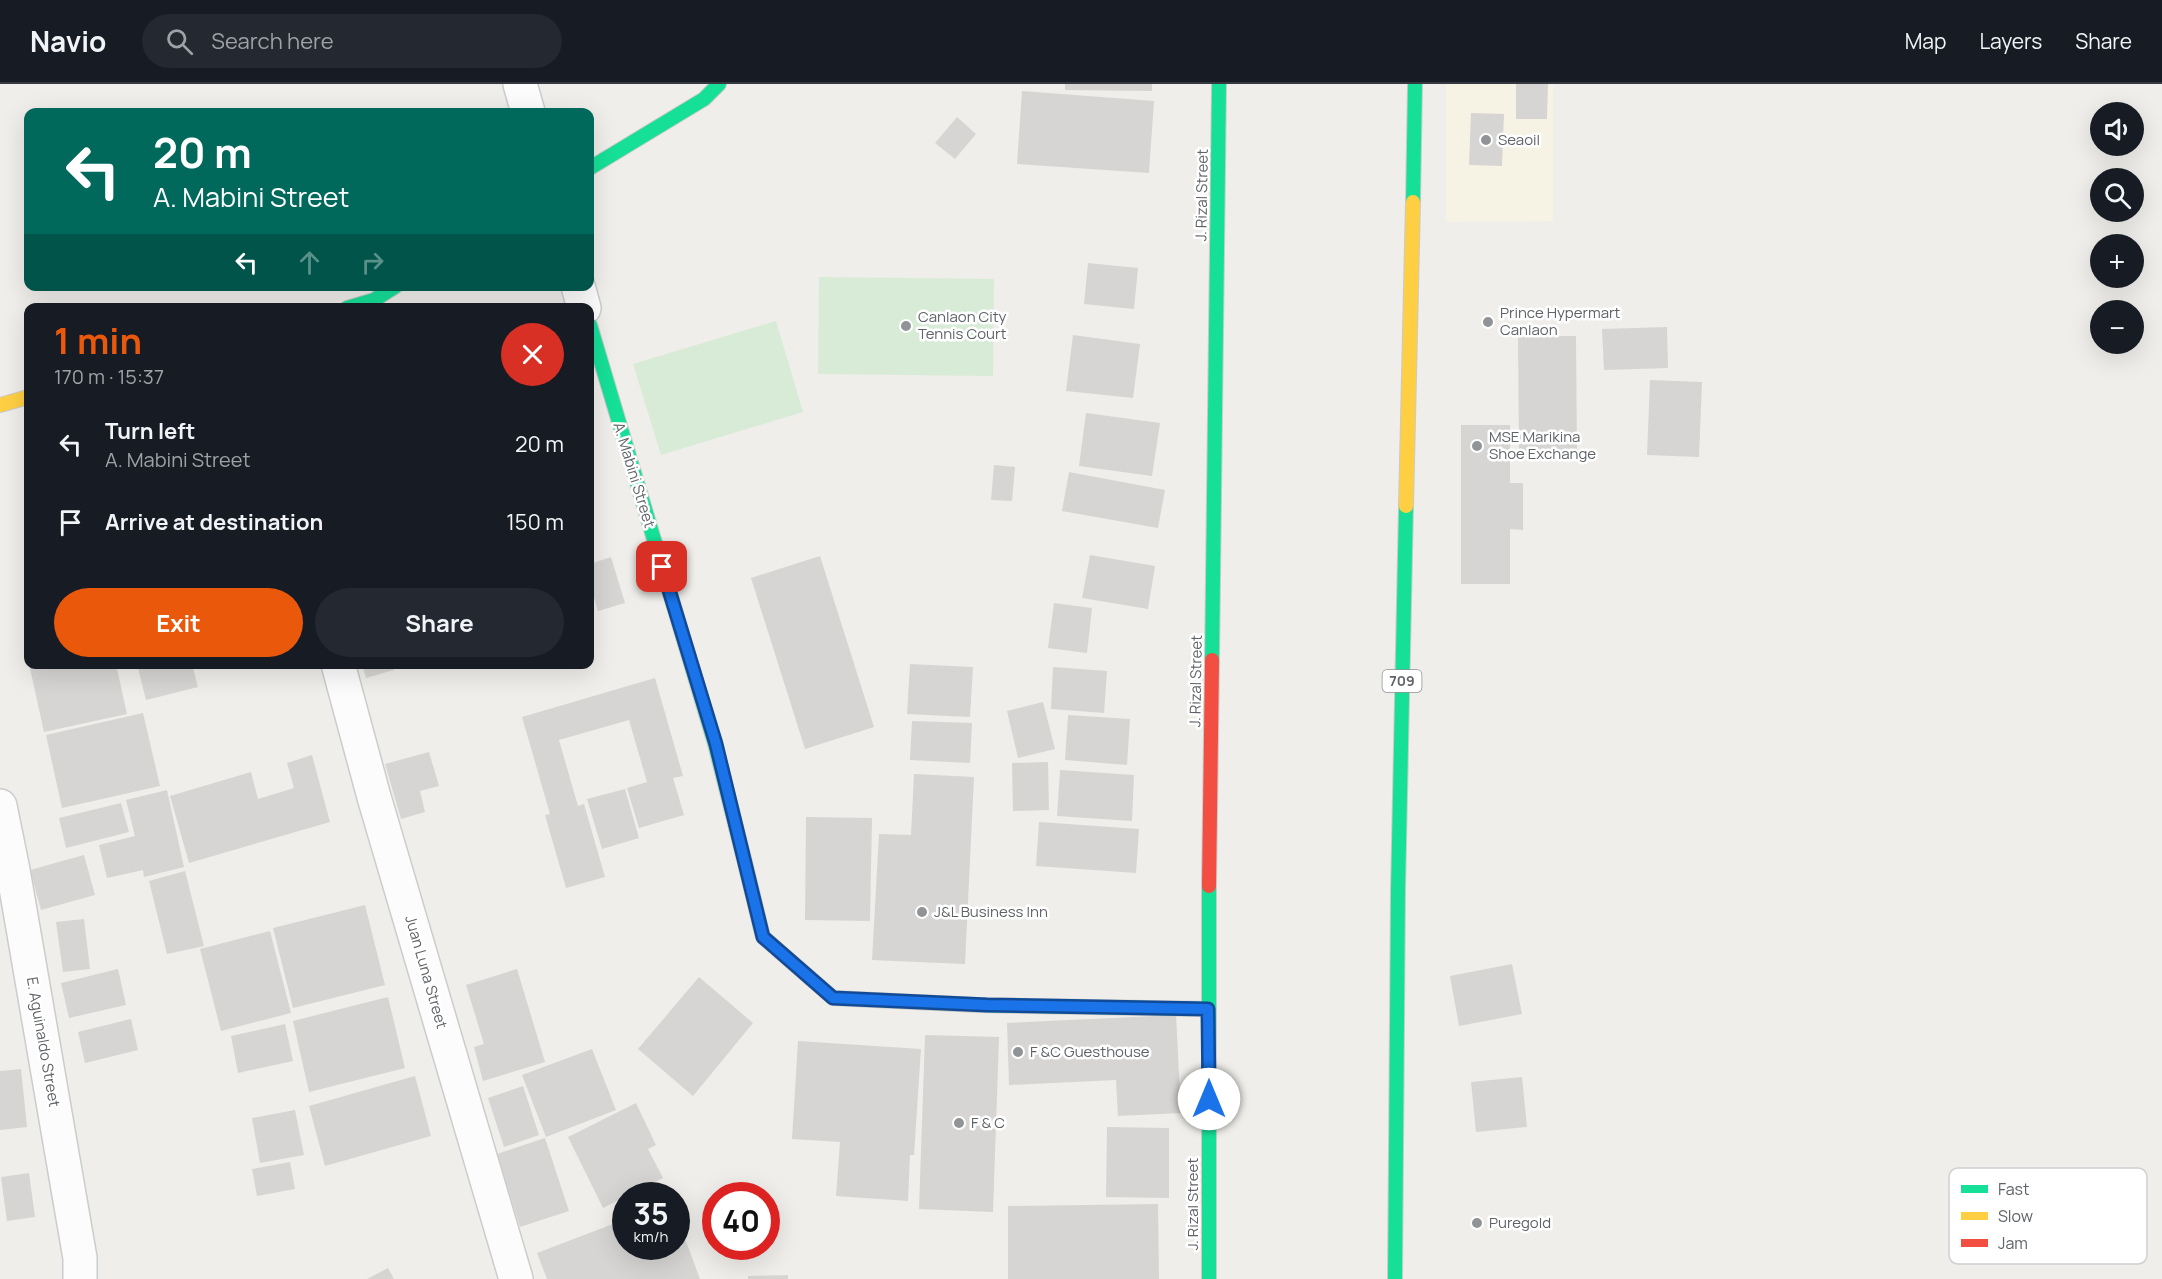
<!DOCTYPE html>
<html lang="en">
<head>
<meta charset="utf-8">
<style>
	body { margin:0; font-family:Manrope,sans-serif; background:#242831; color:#f1f3f6; height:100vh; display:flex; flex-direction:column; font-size:22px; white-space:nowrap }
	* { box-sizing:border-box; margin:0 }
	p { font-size:20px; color:#9ea1a6 }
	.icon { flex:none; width:33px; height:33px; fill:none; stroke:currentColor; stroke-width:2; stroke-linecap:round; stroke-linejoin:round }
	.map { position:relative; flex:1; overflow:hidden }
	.panel { position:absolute; left:24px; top:219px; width:570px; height:366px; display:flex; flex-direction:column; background:#171b24; border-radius:12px; box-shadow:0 6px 24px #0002 }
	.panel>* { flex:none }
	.banner { position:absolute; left:24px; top:24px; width:570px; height:183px; border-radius:12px; box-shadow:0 6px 24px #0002; background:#00695c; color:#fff; overflow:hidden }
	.fabs { position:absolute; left:2090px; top:18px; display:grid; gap:12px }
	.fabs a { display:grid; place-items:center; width:54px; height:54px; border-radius:50%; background:#171b24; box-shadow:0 6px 24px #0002; font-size:30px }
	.speed { position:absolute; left:612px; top:1098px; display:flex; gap:12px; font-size:30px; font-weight:700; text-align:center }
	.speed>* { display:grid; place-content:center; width:78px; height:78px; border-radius:50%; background:#171b24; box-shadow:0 6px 24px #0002; line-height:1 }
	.speed small { font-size:15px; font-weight:400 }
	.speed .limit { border:9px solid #d22; background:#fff; color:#111 }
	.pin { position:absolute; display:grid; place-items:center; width:51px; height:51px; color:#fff; margin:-26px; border-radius:12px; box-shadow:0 3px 9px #0006 }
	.me { position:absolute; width:66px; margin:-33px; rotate:0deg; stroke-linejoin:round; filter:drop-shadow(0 0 4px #0008) }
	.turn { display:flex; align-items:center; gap:21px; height:126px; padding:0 30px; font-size:27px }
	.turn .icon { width:78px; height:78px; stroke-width:2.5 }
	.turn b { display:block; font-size:42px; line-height:51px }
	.lanes { display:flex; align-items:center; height:57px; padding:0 30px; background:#0003; justify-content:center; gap:30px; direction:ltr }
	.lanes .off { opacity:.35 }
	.round { display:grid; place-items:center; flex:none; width:63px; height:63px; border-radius:32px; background:#242831 }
	.overview { display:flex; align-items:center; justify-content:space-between; height:102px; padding:0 30px }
	h1 { font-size:36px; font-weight:700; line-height:45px; color:#ea580c }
	.primary-button { display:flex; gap:12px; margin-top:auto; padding:12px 30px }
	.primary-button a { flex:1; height:69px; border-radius:36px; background:#ea580c; color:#fff; font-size:24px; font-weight:700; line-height:69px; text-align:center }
	.primary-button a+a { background:#242831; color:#f1f3f6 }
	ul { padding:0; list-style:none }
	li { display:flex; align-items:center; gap:18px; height:78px; padding:0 30px }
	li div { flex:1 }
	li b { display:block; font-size:22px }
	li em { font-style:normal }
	header { display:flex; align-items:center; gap:36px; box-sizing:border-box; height:84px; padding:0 30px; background:#171b24; border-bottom:2px solid #363941 }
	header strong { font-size:28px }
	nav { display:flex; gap:33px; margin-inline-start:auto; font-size:21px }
	.search { width:420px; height:54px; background:#242831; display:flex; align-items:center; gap:15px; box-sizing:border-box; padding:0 21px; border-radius:33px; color:#9ea1a6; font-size:22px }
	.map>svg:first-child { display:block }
	.commercial { fill:#f7f3e4 }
	.green { fill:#d8ebd6 }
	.building { fill:#d6d5d3 }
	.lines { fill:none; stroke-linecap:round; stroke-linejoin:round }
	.street-casing { stroke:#cbcccc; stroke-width:36 }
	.fast-casing { stroke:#cacacb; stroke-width:16 }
	.slow-casing { stroke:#cacacb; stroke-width:16 }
	.jam-casing { stroke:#cacacb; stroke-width:16 }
	.street { stroke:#fdfcfc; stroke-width:33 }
	.fast { stroke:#16e098; stroke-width:14 }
	.slow { stroke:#ffcf43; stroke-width:14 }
	.jam { stroke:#f24e42; stroke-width:14 }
	.route-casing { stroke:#114b97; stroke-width:15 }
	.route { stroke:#1a73e8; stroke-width:10 }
	.poi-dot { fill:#919496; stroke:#fff; stroke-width:2 }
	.labels { text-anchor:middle; stroke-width:5; stroke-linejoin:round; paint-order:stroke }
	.shield { fill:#fff; stroke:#8f9295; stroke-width:1.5 }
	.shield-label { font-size:14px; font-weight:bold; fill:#5f6368 }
	.poi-label { font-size:15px; fill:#5f6368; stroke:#fff; text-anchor:start }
	.street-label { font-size:15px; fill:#5f6368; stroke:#fff }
	.key { fill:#fff; stroke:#cfd0d2; stroke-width:1.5 }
	.key-label { font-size:16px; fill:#5f6368 }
</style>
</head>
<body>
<header>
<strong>Navio</strong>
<div class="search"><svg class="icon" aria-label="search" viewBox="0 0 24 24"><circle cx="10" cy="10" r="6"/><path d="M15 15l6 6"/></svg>Search here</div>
<nav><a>Map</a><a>Layers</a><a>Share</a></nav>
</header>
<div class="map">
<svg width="2162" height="1195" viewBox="0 0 2162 1195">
	<rect width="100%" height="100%" fill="#efeeea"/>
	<path class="commercial" d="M1446,0H1553V137L1446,138Z"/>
	<path class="green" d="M819,193L994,195L993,292L818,290Z
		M776,237L803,328L661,371L633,280Z"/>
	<path class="building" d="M1065,0H1152V7L1065,6Z
		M1516,0H1548L1547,35H1516Z
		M1022,7L1154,17L1149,89L1017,80Z
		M1471,29L1504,30L1502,82L1469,81Z
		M957,33L976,50L955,75L935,59Z
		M1088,179L1138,184L1134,225L1084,220Z
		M1667,243L1668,284L1604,286L1602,245Z
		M1073,251L1140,260L1133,314L1066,307Z
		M1518,252H1576L1577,373H1519Z
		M1650,296L1702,298L1699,373L1647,371Z
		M1086,329L1160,339L1152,392L1079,382Z
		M1461,341H1510V399H1523V446L1510,445V500H1461Z
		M994,381L1015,383L1012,417L991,416Z
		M1069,388L1165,406L1158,444L1062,427Z
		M1090,471L1155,482L1148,525L1082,514Z
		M820,472L874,643L805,665L751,494Z
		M611,473L625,519L598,527L590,500V480Z
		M1054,519L1092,524L1087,569L1048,564Z
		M29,580H116L127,630L44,648Z
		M137,580H192L198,603L146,616Z
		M362,580H393L394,586L366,594Z
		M910,580L973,583L970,633L907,630Z
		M1053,583L1107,587L1104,629L1051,625Z
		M655,594L683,692L673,694L684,731L639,744L627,704L647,698L629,636L559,656L578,722L584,720L605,793L566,804L545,731L550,730L522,633Z
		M1043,618L1055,665L1018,674L1007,627Z
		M143,629L160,702L62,724L46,651Z
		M1068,631L1130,635L1127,681L1065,676Z
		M912,637L972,639L970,679L910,676Z
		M429,668L439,702L420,707L425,728L401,735L385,680Z
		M312,671L330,738L189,779L170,712L251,688L258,715L294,704L287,679Z
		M1048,678L1049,726L1013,727L1012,679Z
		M1060,686L1134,691L1132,737L1057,732Z
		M914,690L974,693L965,880L872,876L879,750L911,751Z
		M625,705L639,754L602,765L587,715Z
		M167,706L184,783L144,793L143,786L107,794L99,761L135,752L126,716Z
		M121,719L129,748L66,764L59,734Z
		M806,733L872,734L870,837L805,836Z
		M1039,738L1139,745L1136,789L1036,782Z
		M84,771L95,811L41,826L30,786Z
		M185,787L204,862L167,870L149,797Z
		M365,821L385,901L293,924L273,844Z
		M84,835L90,885L63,888L56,838Z
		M270,847L291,929L221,947L200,865Z
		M1512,880L1522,930L1459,942L1450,892Z
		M118,885L126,921L69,934L61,899Z
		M517,885L545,978L483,997L474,963L484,960L466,901Z
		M699,893L753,939L693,1012L638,965Z
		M388,913L405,984L309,1008L293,937Z
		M1176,931L1181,1029L1118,1032L1116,996L1009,1001L1007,939Z
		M131,935L138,966L85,979L78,948Z
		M285,940L293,977L238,989L231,952Z
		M925,951L999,953L993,1128L919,1125Z
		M798,957L921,965L914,1071H910L908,1117L836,1112L840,1058L792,1055Z
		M592,965L616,1026L546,1053L522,991Z
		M21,985L27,1043L0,1046V987Z
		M415,992L431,1052L325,1082L309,1022Z
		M1522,993L1527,1043L1476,1048L1471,998Z
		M523,1002L539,1051L504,1063L488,1014Z
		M636,1019L656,1061L648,1065L663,1094L603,1124L568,1053Z
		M295,1026L304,1071L260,1079L252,1034Z
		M1107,1043L1169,1044V1114L1106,1113Z
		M545,1054L569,1127L520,1143L497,1070Z
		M290,1078L295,1105L257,1112L252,1085Z
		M29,1089L35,1133L7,1137L1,1093Z
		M1158,1120L1159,1195H1008V1122Z
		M677,1133L700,1195H547L537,1169L626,1135V1162H676Z
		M388,1184L394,1195H367Z
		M788,1191V1195H748V1192Z"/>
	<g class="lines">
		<g class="street-casing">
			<path id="street" d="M520,0L528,28
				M578,202L584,224
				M338,580L374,713L516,1195
				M0,722L13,786L80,1174V1195"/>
		</g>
		<g class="fast-casing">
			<path id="fast" d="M590,84L704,15L719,0
				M1413,118L1415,0
				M347,224L374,216L396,202
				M590,241L715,660L745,779
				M1212,576L1219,0
				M978,921L1208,925
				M1209,1195V802
				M1395,1195L1398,807L1406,422"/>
		</g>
		<g class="slow-casing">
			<path id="slow" d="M0,321L28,313
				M1406,422L1413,118
				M745,779L763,853L833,914L978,921"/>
		</g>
		<g class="jam-casing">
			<path id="jam" d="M1209,802L1212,576"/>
		</g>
		<use href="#street" class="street"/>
		<use href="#fast" class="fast"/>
		<use href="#slow" class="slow"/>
		<use href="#jam" class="jam"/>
	</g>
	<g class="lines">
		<g class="route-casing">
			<path id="route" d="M662,483L716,660L763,853L833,914L987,921L1208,925L1209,1015"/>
		</g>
		<use href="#route" class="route"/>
	</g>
	<g class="poi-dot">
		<circle cx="1486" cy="56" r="6"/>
		<circle cx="1488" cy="238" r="6"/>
		<circle cx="906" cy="242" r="6"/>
		<circle cx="1477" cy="362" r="6"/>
		<circle cx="922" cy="828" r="6"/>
		<circle cx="1018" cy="968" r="6"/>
		<circle cx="959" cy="1039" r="6"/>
		<circle cx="1477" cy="1139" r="6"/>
	</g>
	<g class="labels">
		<rect class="shield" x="1382.5" y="586" width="39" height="22" rx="4.5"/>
		<g class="shield-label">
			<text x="1402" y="602">709</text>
		</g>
		<g class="poi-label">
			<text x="1498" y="61">Seaoil</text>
			<text x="1500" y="234">Prince Hypermart<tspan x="1500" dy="17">Canlaon</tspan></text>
			<text x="918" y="238">Canlaon City<tspan x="918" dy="17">Tennis Court</tspan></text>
			<text x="1489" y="358">MSE Marikina<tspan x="1489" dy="17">Shoe Exchange</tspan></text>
			<text x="934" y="833">J&amp;L Business Inn</text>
			<text x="1030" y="973">F &amp;C Guesthouse</text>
			<text x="971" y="1044">F &amp; C</text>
			<text x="1489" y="1144">Puregold</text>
		</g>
		<g class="street-label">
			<text transform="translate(1202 111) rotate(-89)" y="5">J. Rizal Street</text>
			<text transform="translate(634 391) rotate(73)" y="5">A. Mabini Street</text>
			<text transform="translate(1196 597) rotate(-89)" y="5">J. Rizal Street</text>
			<text transform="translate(426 888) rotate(74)" y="5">Juan Luna Street</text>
			<text transform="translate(43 958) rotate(80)" y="5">E. Aguinaldo Street</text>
			<text transform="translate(1193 1120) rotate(-90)" y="5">J. Rizal Street</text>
		</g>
	</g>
	<rect x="1949" y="1084" width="198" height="96" rx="9" class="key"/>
	<rect x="1961" y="1101" width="27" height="8" fill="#16e098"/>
	<rect x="1961" y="1128" width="27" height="8" fill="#ffcf43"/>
	<rect x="1961" y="1155" width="27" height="8" fill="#f24e42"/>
	<g class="key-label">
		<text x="1998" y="1111">Fast</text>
		<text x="1998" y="1138">Slow</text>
		<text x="1998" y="1165">Jam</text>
	</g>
</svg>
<div class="fabs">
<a><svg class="icon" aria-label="sound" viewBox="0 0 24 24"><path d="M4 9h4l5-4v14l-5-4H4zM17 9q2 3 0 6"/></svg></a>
<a><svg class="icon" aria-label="search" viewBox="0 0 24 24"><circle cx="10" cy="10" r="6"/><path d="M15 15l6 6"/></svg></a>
<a>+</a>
<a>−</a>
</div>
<div class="speed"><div>35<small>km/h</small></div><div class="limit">40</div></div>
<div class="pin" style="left:662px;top:483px;background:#d93025"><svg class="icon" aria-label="arrive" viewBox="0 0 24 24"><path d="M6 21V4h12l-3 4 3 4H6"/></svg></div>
<svg class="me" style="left:1209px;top:1015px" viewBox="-20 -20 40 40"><circle r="19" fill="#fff"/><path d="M0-13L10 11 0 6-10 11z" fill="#1a73e8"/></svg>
<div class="banner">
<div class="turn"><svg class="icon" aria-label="left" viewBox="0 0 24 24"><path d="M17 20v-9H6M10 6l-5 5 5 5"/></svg><div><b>20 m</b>A. Mabini Street</div></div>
<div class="lanes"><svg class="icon" aria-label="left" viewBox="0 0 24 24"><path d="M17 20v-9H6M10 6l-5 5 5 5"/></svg><svg class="icon off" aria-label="ahead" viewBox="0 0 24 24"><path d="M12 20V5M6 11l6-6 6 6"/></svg><svg class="icon off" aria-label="right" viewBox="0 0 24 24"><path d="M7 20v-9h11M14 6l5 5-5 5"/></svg></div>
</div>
<section class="panel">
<div class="overview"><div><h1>1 min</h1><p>170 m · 15:37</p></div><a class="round" style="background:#d93025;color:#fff"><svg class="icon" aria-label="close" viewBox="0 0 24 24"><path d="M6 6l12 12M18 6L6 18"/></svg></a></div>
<ul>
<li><svg class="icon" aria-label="left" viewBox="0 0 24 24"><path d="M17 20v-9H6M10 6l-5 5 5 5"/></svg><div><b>Turn left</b><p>A. Mabini Street</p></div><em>20 m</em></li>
<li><svg class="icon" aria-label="arrive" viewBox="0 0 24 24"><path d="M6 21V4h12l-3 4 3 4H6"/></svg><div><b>Arrive at destination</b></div><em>150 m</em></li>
</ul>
<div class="primary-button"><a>Exit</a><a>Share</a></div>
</section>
</div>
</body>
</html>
